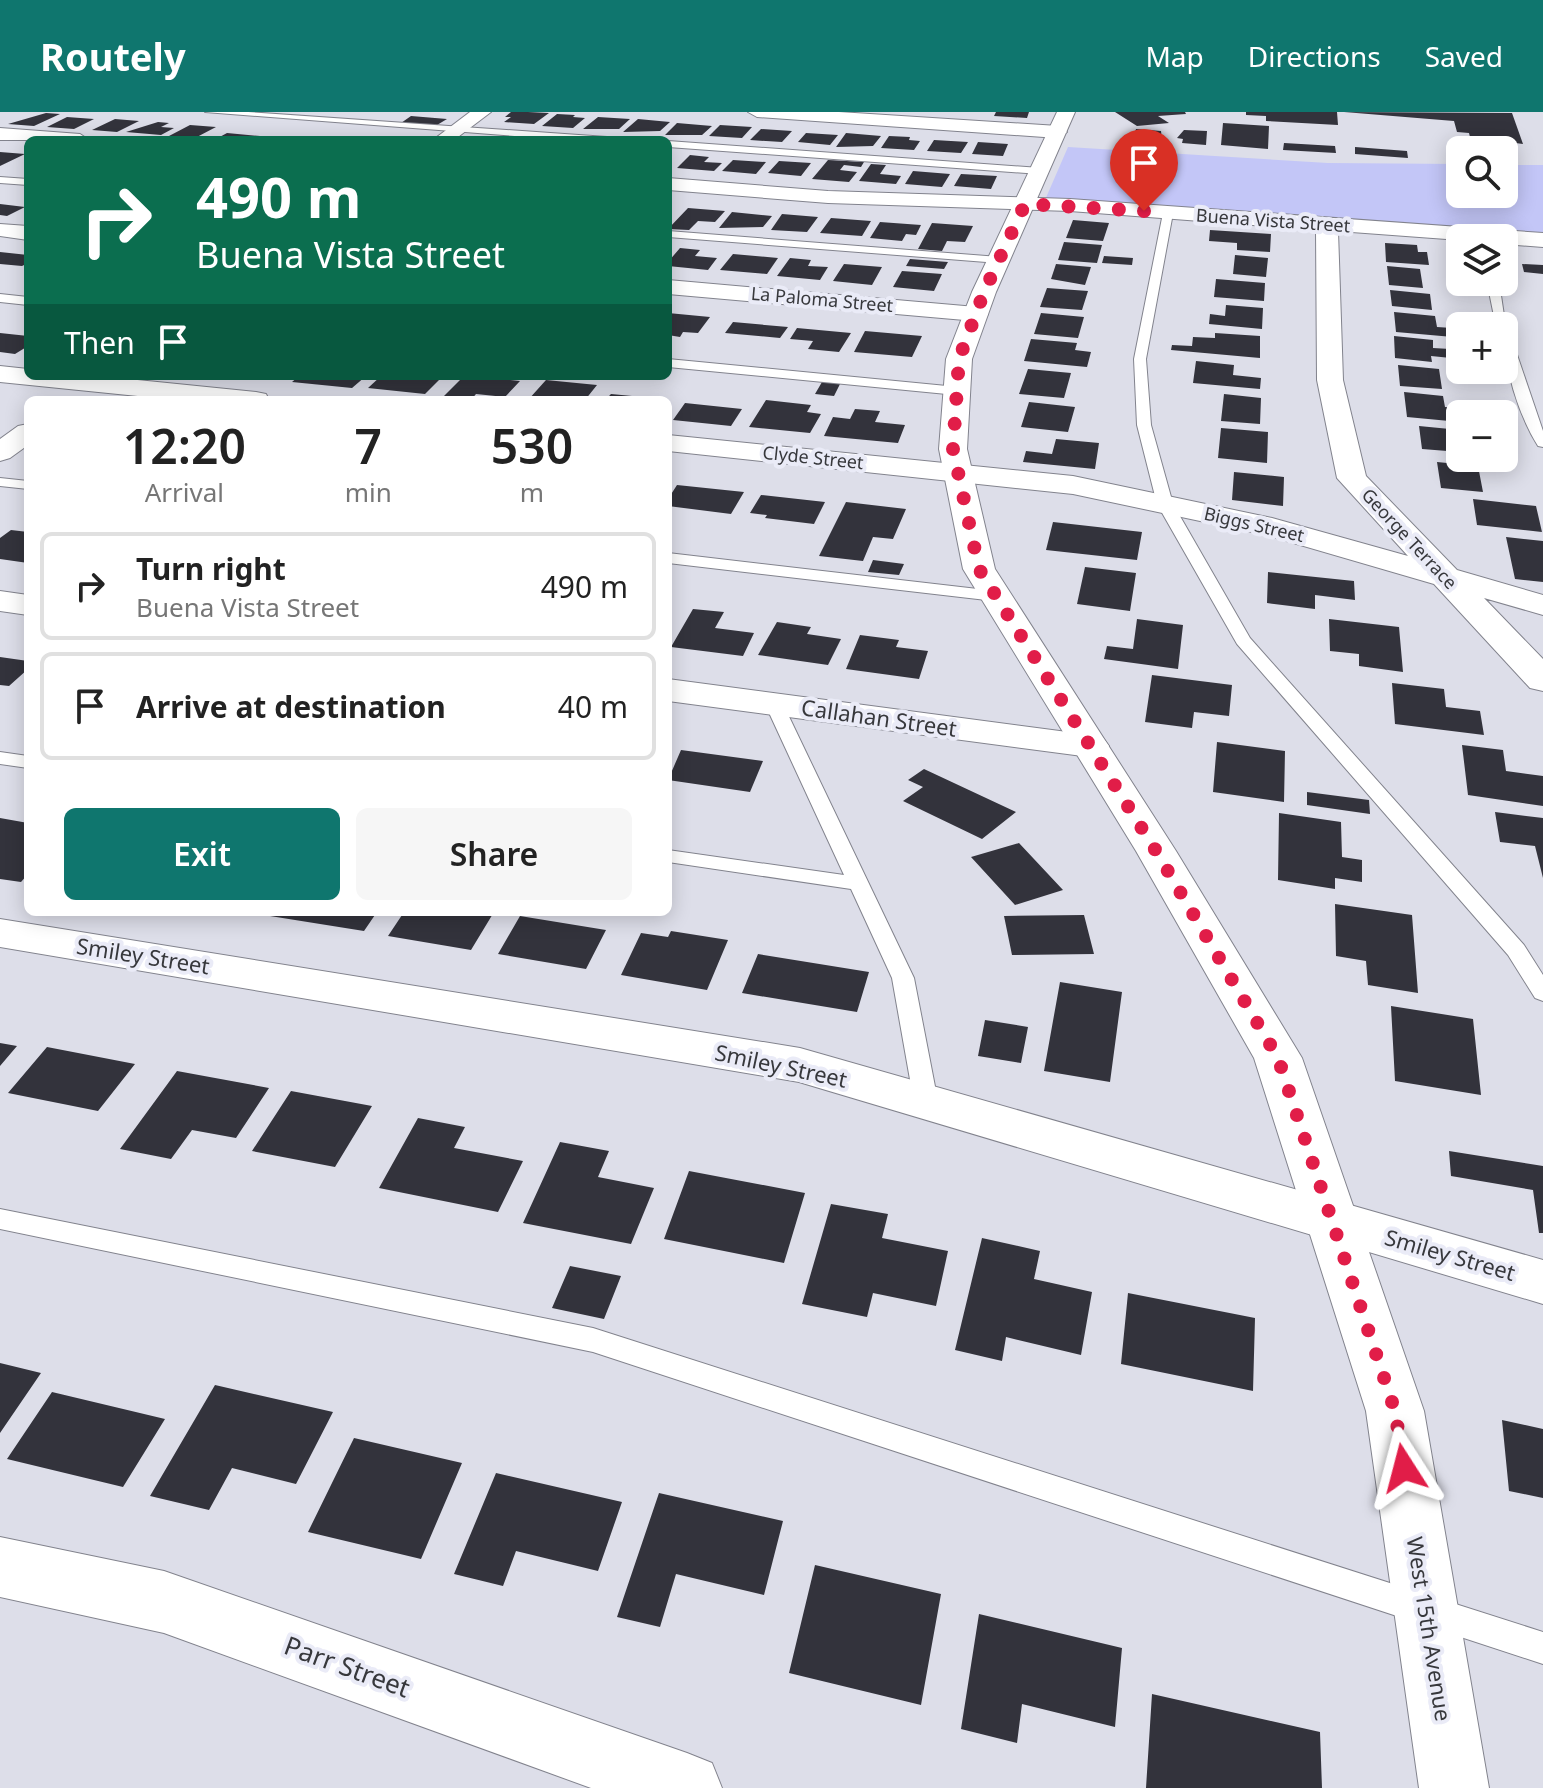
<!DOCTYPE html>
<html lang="en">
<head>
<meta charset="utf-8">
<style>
	body { margin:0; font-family:"Noto Sans",sans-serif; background:#f6f6f6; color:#222; height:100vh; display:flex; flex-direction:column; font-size:30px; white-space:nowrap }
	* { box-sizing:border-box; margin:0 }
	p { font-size:26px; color:#767676 }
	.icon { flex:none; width:44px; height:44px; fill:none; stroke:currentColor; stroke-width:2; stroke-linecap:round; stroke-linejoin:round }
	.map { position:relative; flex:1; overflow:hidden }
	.side { position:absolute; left:24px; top:284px; width:648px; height:520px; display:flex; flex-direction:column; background:#fff; border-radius:12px; box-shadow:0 4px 20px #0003 }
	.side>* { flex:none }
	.top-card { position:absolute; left:24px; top:24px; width:648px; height:244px; border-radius:12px; box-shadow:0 4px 20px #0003; background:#0b6e4f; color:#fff; overflow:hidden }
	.buttons { position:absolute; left:1446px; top:24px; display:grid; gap:16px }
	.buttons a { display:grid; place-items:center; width:72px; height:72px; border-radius:12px; background:#fff; box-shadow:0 4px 20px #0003; font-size:40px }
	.pin { position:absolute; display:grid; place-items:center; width:68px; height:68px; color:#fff; margin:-82px -34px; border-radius:50% 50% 50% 0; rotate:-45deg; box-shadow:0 0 8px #0007 }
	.pin .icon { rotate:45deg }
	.me { position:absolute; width:88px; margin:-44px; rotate:351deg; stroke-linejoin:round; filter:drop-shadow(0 0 6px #0008) }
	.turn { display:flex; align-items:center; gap:28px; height:168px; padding:0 40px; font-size:36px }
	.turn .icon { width:104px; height:104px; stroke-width:2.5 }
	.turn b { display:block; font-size:56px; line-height:68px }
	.then { display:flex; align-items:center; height:76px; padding:0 40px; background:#0003; gap:16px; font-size:30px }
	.eta { display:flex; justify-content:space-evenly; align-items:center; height:136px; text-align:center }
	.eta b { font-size:48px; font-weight:600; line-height:56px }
	.action { display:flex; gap:16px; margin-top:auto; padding:16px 40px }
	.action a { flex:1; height:92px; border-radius:12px; background:#0f766e; color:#fff; font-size:32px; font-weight:600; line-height:92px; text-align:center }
	.action a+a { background:#f6f6f6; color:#222 }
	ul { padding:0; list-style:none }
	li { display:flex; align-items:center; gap:24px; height:108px; margin:0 16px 12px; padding:0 24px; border:4px solid #e0e0e0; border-radius:12px }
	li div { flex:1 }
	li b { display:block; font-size:30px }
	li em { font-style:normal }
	header { display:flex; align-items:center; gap:48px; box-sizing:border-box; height:112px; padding:0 40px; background:#0f766e; color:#fff }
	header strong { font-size:38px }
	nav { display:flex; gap:44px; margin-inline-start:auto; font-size:28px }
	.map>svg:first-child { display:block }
	.green { fill:#c3c6f7 }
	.building { fill:#33333c }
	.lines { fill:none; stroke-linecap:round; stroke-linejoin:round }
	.lane-casing { stroke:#82838d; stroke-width:2 }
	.street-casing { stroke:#82838d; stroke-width:2 }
	.secondary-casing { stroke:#82838d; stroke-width:2 }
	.lane { fill:#fff; fill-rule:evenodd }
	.street { fill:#fff; fill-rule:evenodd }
	.secondary { fill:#fff; fill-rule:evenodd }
	.route { stroke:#e11d48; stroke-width:14; stroke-dasharray:0 25.2 }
	.labels { text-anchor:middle; stroke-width:8; stroke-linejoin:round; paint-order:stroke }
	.far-street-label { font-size:18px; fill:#37383c; stroke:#eaebf7 }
	.street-label { font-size:22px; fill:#37383c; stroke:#eaebf7 }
	.near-street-label { font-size:26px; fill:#37383c; stroke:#eaebf7 }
</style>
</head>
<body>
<header>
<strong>Routely</strong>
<nav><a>Map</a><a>Directions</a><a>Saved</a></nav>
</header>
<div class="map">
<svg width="1543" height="1676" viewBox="0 0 1543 1676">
	<rect width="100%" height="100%" fill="#dddee9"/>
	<path class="green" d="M1068,35L1328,51L1460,52V82H1504V53H1543V125L1045,88Z"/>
	<path class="building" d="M511,0H528L549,1L534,12L504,10L511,5H505Z
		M996,0H1029L1027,6L994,4Z
		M1115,0H1185L1186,2L1158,4L1169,11L1137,14Z
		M1246,0H1337L1338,13L1266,9V4L1246,3Z
		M1344,0L1512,1L1523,32L1470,25L1469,21L1457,20L1454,9Z
		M46,1L60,2L34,14L8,12Z
		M557,2L575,3L573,5L585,6L573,16L542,14Z
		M411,4L447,7L437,13L401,11Z
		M67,5L94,7L74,17L47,15Z
		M598,5L630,7L619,17H583Z
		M115,7L139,9L117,20L92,18Z
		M638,7L670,10L660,19L623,20Z
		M158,10L169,11L161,15L174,16L161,23L126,20Z
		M677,11L712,14L702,23H665Z
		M1223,11L1269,14L1268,37L1221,33Z
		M190,13L216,15L195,26L169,24Z
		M720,13L752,15L742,26L709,24Z
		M761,17L792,19L782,30L750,28Z
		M1136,17L1161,19L1162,28L1158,27L1157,32L1132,31Z
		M1184,18L1207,19L1206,33L1182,31L1183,27L1177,26Z
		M227,21L260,24L253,28L216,27Z
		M806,21L838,23L830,33L798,30Z
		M846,21L881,24L873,34L836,35Z
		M889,24L910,25L909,28L920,29L914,38L881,36Z
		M934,28L968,30L961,41L927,39Z
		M978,30L1008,32L1003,44L972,42Z
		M1284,31L1335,34L1336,41L1283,38Z
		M1355,35L1407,39L1408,46L1355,42Z
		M0,40L25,42L0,54Z
		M690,43L709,45L704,50L722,51L714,59L677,56Z
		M733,48L766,50L756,62L722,59Z
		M828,48L864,50L861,55L844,53L840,58L857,60L849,70L812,67Z
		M779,49L811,51L801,64L768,61Z
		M871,52L886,53L880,62L901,64L896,72L859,69Z
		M913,59L950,62L942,75L905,72Z
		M961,62L997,64L991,77L954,74Z
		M0,92L25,95L7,104L0,103Z
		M688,96L725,99L715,110L698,109L689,118L668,117Z
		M732,100L772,104L763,115L719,116Z
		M782,102L818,105L807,120L771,118Z
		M831,106L871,109L862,124L820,121Z
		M1073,108L1109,111L1103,129L1066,126Z
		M880,110L921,113L916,123L906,122L902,129L870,126Z
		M932,111L973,114L965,130L947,129L942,139L918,137Z
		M1210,118L1271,122L1270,140L1237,138V131L1209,129Z
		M1064,130L1102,133L1097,151L1058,148Z
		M1385,131L1417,133L1418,140H1427L1429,153L1386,150Z
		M680,136L700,138L695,144L717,146L708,158L668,154V150Z
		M0,140L28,143V151L22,154L0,152Z
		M733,142L778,146L767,162L720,158Z
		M1235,143L1268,146L1266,165L1233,162Z
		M1104,144L1133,146L1132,153L1102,151Z
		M790,146L811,148L808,154L828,155L820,168L777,164Z
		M910,147L948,150L944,157L906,154Z
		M844,152L882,155L872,173L833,169Z
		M1056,152L1091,155L1085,173L1051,167Z
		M1522,152L1543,153V162L1524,160Z
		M1387,154L1420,157L1423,176L1389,173Z
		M902,159L942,162L934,179L893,175Z
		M1216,167L1265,171L1264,189L1214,185Z
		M1047,176L1088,179L1082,198L1040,195Z
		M1390,178L1430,182L1432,198L1392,194Z
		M1226,193L1263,196L1262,217L1209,212L1210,202L1225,204Z
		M1394,200L1435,204L1437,215L1452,216L1453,225L1396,220Z
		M668,201L710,205L698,221L683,220L680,225L668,223Z
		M1041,201L1084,205L1078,226L1034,222Z
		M733,210L788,215L780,226L725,221Z
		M797,216L851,221L839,240L808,237L813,229L790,227Z
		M865,219L922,224L912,245L854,240Z
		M0,221L28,224V234L15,242L0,240Z
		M1215,221L1260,224V246L1171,238L1172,233L1192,234L1193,225L1215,226Z
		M1394,224L1433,228V236L1450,237L1451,246L1431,244L1432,250L1395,246Z
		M1031,227L1077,231L1075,238L1091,240L1087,255L1024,249Z
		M1196,249L1234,253L1233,263L1261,266L1260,277L1193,271Z
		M1398,253L1439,257L1442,277L1400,274Z
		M1028,257L1071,261L1064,286L1019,282Z
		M299,264H366L352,276L292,270Z
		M381,264H436L442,265L425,282L368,276Z
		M464,264H469L520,269L505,285L476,282L471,288L442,286Z
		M546,268L597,273L585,288L552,285L549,288H528Z
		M822,270L840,272L834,284L815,282Z
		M1404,280L1443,284L1445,295L1460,296V310L1407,305Z
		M611,282L653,286L652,288H605Z
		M1224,282L1261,286L1260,312L1221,309Z
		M766,288L811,293L807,300L821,302L810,321L749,315Z
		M1029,290L1075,295L1068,320L1021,315Z
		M685,291L742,297L731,314L673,308Z
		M855,297L880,299L875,310L905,313L898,331L824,324L833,305L850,307Z
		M1419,314L1460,318V340L1422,337Z
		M1221,316L1268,320L1267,351L1218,346Z
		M1056,327L1099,331L1095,357L1023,350L1026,339L1052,342Z
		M1437,350L1478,354L1483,380L1441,376Z
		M1234,360L1284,365L1283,394L1232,388Z
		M677,373L744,380L731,402L668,394V387Z
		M761,383L825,390L814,412L765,406L767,403L750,401Z
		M1473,387L1536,394L1542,420L1477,413Z
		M846,390L906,397L893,427L873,425L863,449L819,444Z
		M1053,410L1142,420L1137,448L1046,438Z
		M11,418L28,420V451L0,447V426Z
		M1506,425L1543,429V470L1515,467Z
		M873,448L904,452L899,463L868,460Z
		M1085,455L1136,461L1130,499L1077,492Z
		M1268,460L1354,469L1355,488L1315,483V497L1267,491Z
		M693,497L724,500L715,516L754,521L743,544L671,535Z
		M1137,507L1183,513L1178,557L1104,547L1107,534L1133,537Z
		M1329,507L1399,515L1403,560L1359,554V542L1330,539Z
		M777,510L811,515L807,522L841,527L828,553L758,543Z
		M860,523L899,528L896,535L928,539L919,567L846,557Z
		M0,545L28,549V557L9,574L0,573Z
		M1152,563L1232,573L1229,604L1194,600L1192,616L1145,610Z
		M1392,571L1444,577L1446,595L1480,599L1484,623L1395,612Z
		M1217,630L1285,639L1284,690L1213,680Z
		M1462,633L1503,638L1506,659L1543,664V694L1468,683Z
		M681,638L763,649L750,680L668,668Z
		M924,657L1016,700L982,727L903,689L923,675L908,668Z
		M1307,680L1369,688L1370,702L1307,693Z
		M1495,700L1543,706V766L1535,734L1500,730Z
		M1279,701L1341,710L1342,745L1362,748V770L1335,766V777L1278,768Z
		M0,706L28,711V762L21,770L0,767Z
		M1019,731L1063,778L1015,793L971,745Z
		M1335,792L1412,803L1418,881L1368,873L1366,849L1336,844Z
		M272,800H377L364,819L270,804Z
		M404,800H494L471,838L388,824Z
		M1084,803L1094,842L1012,843L1004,804Z
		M520,804L606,818L586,857L498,842Z
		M671,819L728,828L707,878L621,863L641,821L668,825Z
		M758,842L869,860L857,900L742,881Z
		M1060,870L1122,880L1110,970L1044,959Z
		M1391,894L1473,907L1481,983L1395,969Z
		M985,908L1028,915L1021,951L978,944Z
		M0,931L17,934L0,954Z
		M47,935L135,952L98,999L8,981Z
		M177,959L269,976L236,1026L192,1018L171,1047L120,1037Z
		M291,979L372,994L335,1055L252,1039Z
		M418,1006L465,1015L454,1036L523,1049L498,1100L379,1076Z
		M560,1030L609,1039L598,1065L654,1076L631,1132L523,1111Z
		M1449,1039L1543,1054V1121H1539L1533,1078L1451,1064Z
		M689,1059L805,1081L784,1151L664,1127Z
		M831,1092L888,1102L882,1126L948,1139L936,1194L873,1181L867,1205L802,1192Z
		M982,1126L1040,1139L1034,1167L1092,1180L1081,1243L1006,1225L1002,1249L955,1238Z
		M570,1154L621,1164L604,1207L552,1196Z
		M1128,1181L1255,1206L1253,1279L1121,1252Z
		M0,1251L41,1261L0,1321Z
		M215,1273L333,1300L296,1372L232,1356L209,1398L150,1384Z
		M52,1280L165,1307L123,1375L7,1347Z
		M1502,1308L1543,1317V1386L1509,1379Z
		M354,1326L462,1351L421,1447L308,1420Z
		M496,1361L622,1390L598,1459L516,1439L503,1474L454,1462Z
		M659,1381L783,1409L764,1483L676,1462L660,1515L617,1505Z
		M815,1453L941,1482L921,1593L789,1561Z
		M979,1502L1122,1536L1115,1615L1022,1592L1017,1631L961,1617Z
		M1152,1582L1320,1620L1322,1676H1146Z"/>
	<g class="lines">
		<g class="lane-casing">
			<path id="lane" d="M205,0H248L607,25L612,28H567Z
				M668,29L1040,56L1045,59L1040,62L668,35Z
				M0,65L28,67V73L0,71Z
				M1168,98L1173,101L1146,247L1151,313L1173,392L1250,526L1524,833L1543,863V889L1535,886L1508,843L1237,532L1157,392L1137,313L1134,247L1163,101Z
				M668,119L999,145L1005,148L999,151L668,125Z
				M1487,170H1499L1506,217L1496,214Z
				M0,182L28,185V193L0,190Z
				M1504,218L1510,222L1543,319V335L1538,334C1518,302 1504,256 1504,218Z
				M668,247L957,275L964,279L957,283L668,255Z
				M0,366L28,369V377L0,374Z
				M668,441L995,479L1003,484L995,489L668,451Z
				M774,587L783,592L914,866L938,990L935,996L926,999L917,996L914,990L892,866L851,777L668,750V738L844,763L765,592Z
				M0,640L28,644V656L0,652Z
				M0,1097L593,1216L1543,1520V1552L593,1240L0,1117Z"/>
		</g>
		<g class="street-casing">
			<path id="street" d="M470,0H491L454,28H433Z
				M748,0H839L1058,14L1067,20L1058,26L757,5Z
				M0,16L80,22L89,28H0Z
				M668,66L828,79L1070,87L1543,121V135L1504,132V126L1460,128L1338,119L1343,268L1366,364L1457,458L1543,483V503L1484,486L1543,547V579L1530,576L1434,472L1266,423L1073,382L668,339V323L1073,364L1272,406L1408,444L1337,366L1317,268L1316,118L1070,99L828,91L668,78Z
				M0,112L28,114V128L0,124Z
				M668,168L976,195L985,197L988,202L985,207L976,209L668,182Z
				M0,254L28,257V264H98L256,280L266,282L269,288H177L0,270Z
				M28,312V333L10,346L0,349V327L18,314Z
				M0,479L28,483V503L0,499Z
				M668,567L1090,623L1103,626L1109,634L1103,642L1090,645L668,589Z
				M0,807L800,936L1543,1148V1192L799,970L0,835Z
				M0,1425L164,1459L687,1641L712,1651L722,1676H591L164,1521L0,1485Z"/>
		</g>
		<g class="secondary-casing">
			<path id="secondary" d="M1057,0H1075L996,180L972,247L967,337L995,457L1176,739L1302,946L1424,1299L1489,1676H1419L1366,1299L1254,946L1136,739L963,457L939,337L946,247L972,180Z"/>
		</g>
		<use href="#lane" class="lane"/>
		<use href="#street" class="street"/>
		<use href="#secondary" class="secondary"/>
	</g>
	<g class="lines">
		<path class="route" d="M1144,99L1025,92L984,180L959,247L953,337L979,457L1156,739L1278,946L1395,1299L1404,1356"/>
	</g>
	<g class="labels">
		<g class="far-street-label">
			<text transform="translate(1273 109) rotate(4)" y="6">Buena Vista Street</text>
			<text transform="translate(822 188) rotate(5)" y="6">La Paloma Street</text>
			<text transform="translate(813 346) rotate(6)" y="6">Clyde Street</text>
			<text transform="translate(1254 413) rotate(13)" y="6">Biggs Street</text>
			<text transform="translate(1409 427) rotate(47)" y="6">George Terrace</text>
		</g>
		<g class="street-label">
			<text transform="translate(879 606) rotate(8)" y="8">Callahan Street</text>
			<text transform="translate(143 844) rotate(9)" y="8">Smiley Street</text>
			<text transform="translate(781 954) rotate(12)" y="8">Smiley Street</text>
			<text transform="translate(1450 1143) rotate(16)" y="8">Smiley Street</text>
			<text transform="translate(1429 1517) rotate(81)" y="8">West 15th Avenue</text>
		</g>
		<g class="near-street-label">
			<text transform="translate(347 1555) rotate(20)" y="9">Parr Street</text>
		</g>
	</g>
</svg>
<div class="buttons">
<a><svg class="icon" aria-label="search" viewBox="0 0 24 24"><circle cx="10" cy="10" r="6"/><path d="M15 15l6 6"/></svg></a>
<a><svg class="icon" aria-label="layers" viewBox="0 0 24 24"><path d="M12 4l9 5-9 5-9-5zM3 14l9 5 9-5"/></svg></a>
<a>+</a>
<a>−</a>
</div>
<div class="pin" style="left:1144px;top:99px;background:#d93025"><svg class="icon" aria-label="arrive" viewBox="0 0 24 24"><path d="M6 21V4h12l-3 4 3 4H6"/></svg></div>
<svg class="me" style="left:1404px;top:1356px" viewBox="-20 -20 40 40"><path d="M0-17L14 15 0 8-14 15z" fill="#e11d48" stroke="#fff" stroke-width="4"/></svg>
<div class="top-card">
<div class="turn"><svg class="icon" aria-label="right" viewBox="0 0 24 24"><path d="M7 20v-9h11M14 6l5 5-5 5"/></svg><div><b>490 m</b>Buena Vista Street</div></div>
<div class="then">Then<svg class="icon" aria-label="arrive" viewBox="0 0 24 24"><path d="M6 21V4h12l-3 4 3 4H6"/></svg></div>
</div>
<section class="side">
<div class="eta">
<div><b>12:20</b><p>Arrival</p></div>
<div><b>7</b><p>min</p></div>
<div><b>530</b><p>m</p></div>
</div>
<ul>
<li><svg class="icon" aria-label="right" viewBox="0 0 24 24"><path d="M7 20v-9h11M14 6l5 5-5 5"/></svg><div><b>Turn right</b><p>Buena Vista Street</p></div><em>490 m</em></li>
<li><svg class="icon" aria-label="arrive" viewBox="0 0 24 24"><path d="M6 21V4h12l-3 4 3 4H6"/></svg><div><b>Arrive at destination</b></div><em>40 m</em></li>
</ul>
<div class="action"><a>Exit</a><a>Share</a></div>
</section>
</div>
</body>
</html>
